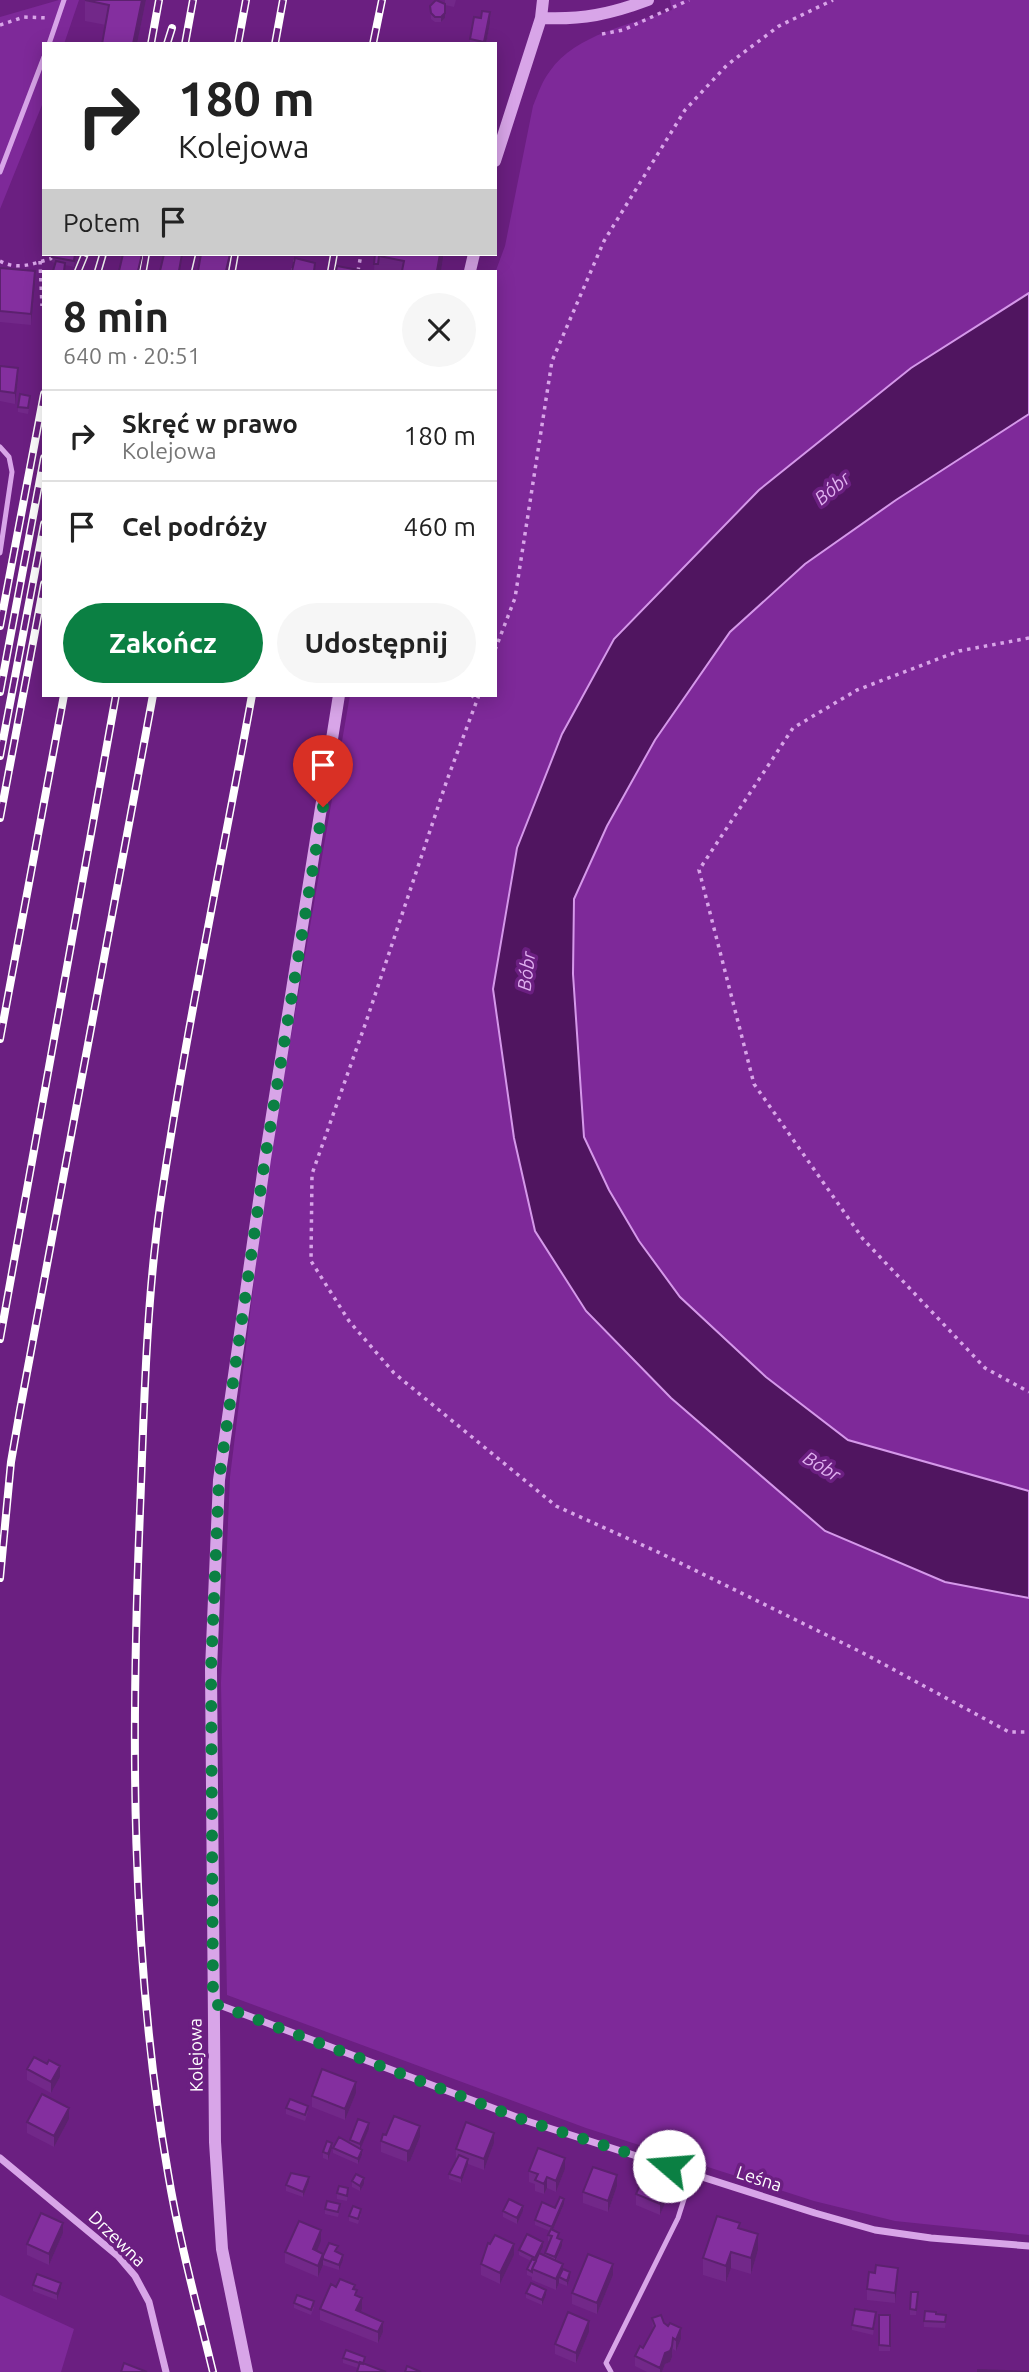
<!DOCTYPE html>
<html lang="pl">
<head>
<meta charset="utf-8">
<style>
	body { margin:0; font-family:Ubuntu,sans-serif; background:#f6f6f6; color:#222; height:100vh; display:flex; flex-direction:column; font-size:26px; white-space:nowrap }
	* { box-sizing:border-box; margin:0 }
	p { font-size:23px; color:#767676 }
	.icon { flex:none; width:38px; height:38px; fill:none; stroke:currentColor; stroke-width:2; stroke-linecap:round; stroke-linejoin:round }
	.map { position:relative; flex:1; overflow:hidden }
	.side { position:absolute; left:42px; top:270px; width:455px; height:427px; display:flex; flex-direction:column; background:#fff; border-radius:0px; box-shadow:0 4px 18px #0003 }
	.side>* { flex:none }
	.banner { position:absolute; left:42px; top:42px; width:455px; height:214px; border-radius:0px; box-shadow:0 4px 18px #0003; background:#fff; color:#222; overflow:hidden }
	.pin { position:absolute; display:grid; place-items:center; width:60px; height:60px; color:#fff; margin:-72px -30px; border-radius:50% 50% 50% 0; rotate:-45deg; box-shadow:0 0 7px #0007 }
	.pin .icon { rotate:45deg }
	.me { position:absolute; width:77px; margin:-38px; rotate:288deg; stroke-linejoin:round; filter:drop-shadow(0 0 5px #0008) }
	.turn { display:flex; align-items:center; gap:24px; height:147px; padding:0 21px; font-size:32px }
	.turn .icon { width:91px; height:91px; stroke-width:2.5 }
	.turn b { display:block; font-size:49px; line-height:60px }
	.then { display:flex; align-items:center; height:66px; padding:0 21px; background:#0003; gap:14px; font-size:26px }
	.round { display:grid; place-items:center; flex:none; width:74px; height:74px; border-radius:37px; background:#f6f6f6 }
	.headline { display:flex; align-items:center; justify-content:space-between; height:119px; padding:0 21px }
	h1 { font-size:42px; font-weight:700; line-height:52px }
	.button { display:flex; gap:14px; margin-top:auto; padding:14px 21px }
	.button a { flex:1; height:80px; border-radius:42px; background:#0b8043; color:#fff; font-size:28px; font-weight:700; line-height:80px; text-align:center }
	.button a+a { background:#f6f6f6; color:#222 }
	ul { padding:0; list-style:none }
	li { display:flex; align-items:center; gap:21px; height:91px; padding:0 21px; border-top:2px solid #e0e0e0 }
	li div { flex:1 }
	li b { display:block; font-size:26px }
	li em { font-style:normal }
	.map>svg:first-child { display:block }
	.green { fill:#7e2999 }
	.water { fill:#501560; stroke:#d598ea; stroke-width:2 }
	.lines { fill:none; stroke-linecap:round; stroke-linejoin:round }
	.path { stroke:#d8a5e8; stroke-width:3.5; stroke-dasharray:3.5 5; stroke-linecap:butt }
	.service { stroke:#d8a5e8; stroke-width:5 }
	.minor { stroke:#d8a5e8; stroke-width:7 }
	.tertiary { stroke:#d8a5e8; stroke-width:12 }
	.rail-casing { stroke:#fff; stroke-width:8 }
	.rail { stroke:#6b1f81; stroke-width:5; stroke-dasharray:16; stroke-linecap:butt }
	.wall { fill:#722889 }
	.shaded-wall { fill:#5c216f }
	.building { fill:#842f9f; stroke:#5c216f; stroke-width:2 }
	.route { stroke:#0b8043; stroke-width:12; stroke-dasharray:0 21.6 }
	.labels { text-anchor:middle; stroke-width:7; stroke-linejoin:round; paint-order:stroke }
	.street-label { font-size:18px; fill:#fff; stroke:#6b1f81 }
	.water-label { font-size:19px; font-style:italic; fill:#e0b0f0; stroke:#6b1f81 }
</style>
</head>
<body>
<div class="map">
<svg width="1029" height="2372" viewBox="0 0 1029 2372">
	<rect width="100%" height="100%" fill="#6b1f81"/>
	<path class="green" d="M59,0H79L64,44H44V100L0,209V17Z
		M670,0H1029V293L911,368L759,490L614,639L562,734L517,848L493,989L514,1138L535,1231L945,1582L1029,1598V2235L895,2221L814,2201L586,2128L227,1995L221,1683L230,1477L267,1175L350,695H495V273L505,246L533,106C538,94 542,81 550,71C576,34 632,24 672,10Z
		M1029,414V1491L848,1440L766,1377L680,1297L639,1241L609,1190L584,1137L573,974L574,899L607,826L655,740L730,632L805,564L896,500Z
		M0,2295L74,2329L61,2372H0Z"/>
	<path class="water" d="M1029,293V414L896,500L805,564L730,632L655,740L607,826L574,899L573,974L584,1137L609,1190L639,1241L680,1297L766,1377L848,1440L1029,1491V1598L945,1582L825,1531L671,1398L586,1311L535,1231L514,1138L493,989L517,848L562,734L614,639L759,490L911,368Z"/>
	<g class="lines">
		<path class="path" d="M0,25L24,17L49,18
			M602,34L623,30L689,0
			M0,261C18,271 35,263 53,258
			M40,261L42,306
			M293,271L297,254
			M358,271L361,254
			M1029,638L959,651L857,690L793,728L699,870L754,1084L863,1239L985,1368L1029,1392
			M495,650L515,598L552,361L604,241L685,110L727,65L779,26L833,0
			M471,695L477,700
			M479,695L447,780L366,1022L312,1174L311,1261L349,1321L394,1373L556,1506L660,1553L863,1653L1009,1732H1029"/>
		<path class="service" d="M49,44L64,0
			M0,172L44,57
			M0,447L9,457L12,472L0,553
			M611,2372L606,2363L678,2218L692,2174"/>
		<path class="minor" d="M214,2003L527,2121L815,2213L875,2230L931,2238L1029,2246
			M0,2158L118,2256L135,2276L149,2302L166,2372"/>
		<path class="tertiary" d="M541,18C582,20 611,14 648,0
			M495,161L541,18L543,0
			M470,271L474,254
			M247,2372L222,2249L215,2142L211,1669L219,1480L265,1159L339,695"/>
		<g class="rail-casing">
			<path id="rail" d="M151,44L159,0
				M167,44L172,28
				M185,44L193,0
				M238,44L246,0
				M275,44L283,0
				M373,44L382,0
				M78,271L85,254
				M98,271L103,254
				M143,271L146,254
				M195,271L199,254
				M232,271L235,254
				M331,271L334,254
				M0,626L44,394
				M0,692L44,458
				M0,756L44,524
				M0,818L44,584
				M0,1039L64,695
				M0,1339L116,695
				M0,1578L11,1462L20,1410L153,695
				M213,2372C197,2306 179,2240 168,2173C130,1955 131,1732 140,1511C144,1409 146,1307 160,1206C185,1035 221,865 252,695"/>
		</g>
		<use href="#rail" class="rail"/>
	</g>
	<path class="wall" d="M85,0H146L137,44H102L106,25L85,21Z
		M445,0H456L454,7L445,5V18L441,22H435L431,19L430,6L445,4Z
		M481,18L490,23L486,44H470V39Z
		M53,254L75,257L74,267L65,265V271H53L55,263L52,262Z
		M375,254H443V258L441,271H374Z
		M0,268L35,281L31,325L0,322Z
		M0,366L18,379L15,404L0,401Z
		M30,401L28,414L18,412V407Z
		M27,2069L60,2077L51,2093L27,2080Z
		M356,2093L345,2120L312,2107V2096Z
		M286,2108L308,2111L305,2121L286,2114Z
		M69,2119L54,2147L27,2133V2122Z
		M369,2129L360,2149L362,2155L358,2164L333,2153V2148L350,2143V2140Z
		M386,2135L420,2137L410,2161L407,2162L381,2152V2141Z
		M494,2143L484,2170L468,2164L461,2183L449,2179V2174L456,2159V2149Z
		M332,2148L328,2160L323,2158V2152Z
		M565,2169L556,2192L547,2188L544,2194L535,2191V2184L529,2182V2171Z
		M352,2181L364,2184L360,2191L352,2187Z
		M309,2182L303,2197L286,2191V2185Z
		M617,2186L608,2212L583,2203V2192Z
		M337,2193L348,2194L347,2201L337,2199Z
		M636,2194L667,2199L660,2215L636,2205Z
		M564,2204L553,2230L559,2238V2239L562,2246L556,2261L570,2278L567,2286L559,2283L556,2290L532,2280V2277L527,2275V2269L531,2261L519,2255V2250L543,2247L540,2254L545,2256V2253L550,2241H548V2235L550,2231L535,2225V2220L555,2208Z
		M325,2209H340L338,2217L325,2214Z
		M503,2211H523L517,2224L503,2217Z
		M361,2214L358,2224L349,2221V2216Z
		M740,2229L758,2250L751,2274L731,2268L726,2282L703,2275V2258Z
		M63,2233L49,2265L27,2255V2244Z
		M321,2241L316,2251L323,2254L337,2252L343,2260L339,2270L323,2265L318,2277L285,2263V2252Z
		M514,2255L500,2284L481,2275V2264Z
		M613,2275L597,2314L572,2304V2293Z
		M898,2279L895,2303L867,2300V2289Z
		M33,2285L61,2288L57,2300L33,2291Z
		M336,2287L355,2289L362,2309L360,2312L383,2332L378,2343L320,2320V2309Z
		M526,2293L546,2295L542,2305L526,2298Z
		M918,2298L916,2315H910V2309Z
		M294,2303L314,2307L311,2315L294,2308Z
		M936,2314L946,2320L945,2328L924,2327V2321Z
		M879,2315H890V2351H879Z
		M876,2317L873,2335L852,2330V2325Z
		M652,2318L664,2323L681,2339L676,2351L673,2349L672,2357L670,2362L665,2364L662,2372H647L635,2366V2356L643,2348L653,2330Z
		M589,2332L576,2363L555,2354V2344Z
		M343,2358L365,2363V2364L358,2368L343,2363Z"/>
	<path class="shaded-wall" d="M142,0H146L137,44H133Z
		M490,12V23L486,44H484Z
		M445,13V18L441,22V17Z
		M440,254H443V258L441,271H437Z
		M35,271V281L31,325V314Z
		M18,368V379L15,404V393Z
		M60,2066V2077L51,2093V2082Z
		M356,2082V2093L345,2120V2109Z
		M69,2108V2119L54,2147V2136Z
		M369,2123V2129L360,2150V2144Z
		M420,2126V2137L410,2161L407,2162V2151Z
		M494,2133V2143L484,2170V2159Z
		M332,2143V2148L328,2160V2154Z
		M362,2150V2155L358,2164V2159Z
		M565,2158V2169L556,2192V2181Z
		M468,2159V2164L461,2183V2178Z
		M617,2175V2186L608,2212V2201Z
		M309,2177V2182L303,2197V2192Z
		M547,2177V2188L544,2194V2184Z
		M364,2178V2184L360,2191V2186Z
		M667,2188V2199L660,2215V2204Z
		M564,2199V2204L552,2232V2227Z
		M523,2206V2211L517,2224V2218Z
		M63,2223V2233L49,2265V2254Z
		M321,2230V2241L313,2260V2249Z
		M758,2234V2250L751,2274V2258Z
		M562,2240V2246L555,2262V2257Z
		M543,2242V2247L535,2263V2258Z
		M514,2244V2255L500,2284V2273Z
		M731,2252V2268L726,2282V2266Z
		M323,2254V2265L318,2277V2266Z
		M343,2255V2260L339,2270V2265Z
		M563,2264V2274L559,2277V2283L556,2290V2279Z
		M613,2264V2275L597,2314V2303Z
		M898,2268V2279L895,2303V2293Z
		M570,2272V2278L567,2286V2281Z
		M61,2283V2288L57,2300V2294Z
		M546,2290V2295L542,2305V2300Z
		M362,2298V2309L356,2321V2310Z
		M589,2321V2332L576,2363V2353Z
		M383,2322V2332L378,2343V2332Z
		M681,2328V2339L676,2351V2340Z
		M673,2338L672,2357L670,2362L665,2364L662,2372H660V2368L665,2353Z"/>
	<path class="building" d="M85,0H142L133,44H102L109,5Z
		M436,0L445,4V13L441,17H435L431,13L430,6Z
		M482,11L490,12L484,42L470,39L474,17L481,18Z
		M53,254H75L74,261L52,257Z
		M123,254H142L138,271H119Z
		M164,254H182L179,271H160Z
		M201,254H230L226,271H198Z
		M375,254H440L437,271H402L404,261L379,256L378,264H374Z
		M295,258L315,263L314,271H292Z
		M56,261L65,263L64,271H53Z
		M337,266L364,271H336Z
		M0,268L35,271L31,314L0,311Z
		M0,366L18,368L15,393L0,391Z
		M20,394L30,396L28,408L18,407Z
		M34,2057L47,2064L49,2060L60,2066L51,2082L27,2069Z
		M322,2069L356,2082L345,2109L312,2096Z
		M42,2094L69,2108L54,2136L27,2122Z
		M290,2099L308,2106L305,2115L286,2108Z
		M394,2116L420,2126L410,2150L407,2151L381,2141L383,2134L386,2135Z
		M358,2119L369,2123L360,2144L350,2140Z
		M466,2122L494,2133L484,2159L456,2149Z
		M339,2137L362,2150L358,2159L333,2148Z
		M327,2141L332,2143L328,2154L323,2152Z
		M538,2148L565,2158L556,2181L547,2177L544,2184L535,2180L538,2174L529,2171Z
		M459,2155L468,2159L461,2178L449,2174Z
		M593,2167L617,2175L608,2201L583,2192Z
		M291,2173L309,2177L303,2192L286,2185Z
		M356,2174L364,2178L360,2186L352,2181Z
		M643,2178L667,2188L660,2204L636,2194Z
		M339,2186L348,2188L347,2196L337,2193Z
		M560,2197L564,2199L552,2227L535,2220L542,2202L555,2208Z
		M509,2199L523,2206L517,2218L503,2211Z
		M327,2201L340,2204L338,2212L325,2209Z
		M353,2206L361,2209L358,2219L349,2216Z
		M41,2213L63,2223L49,2254L27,2244Z
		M717,2216L740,2223L738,2228L758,2234L751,2258L731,2252L726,2266L703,2258Z
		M299,2221L321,2230L313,2249L323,2254L318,2266L285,2252Z
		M551,2229L559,2233L557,2238L562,2240L555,2257L545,2253L552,2236L548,2235Z
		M527,2234L543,2242L535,2258L519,2250Z
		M495,2235L514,2244L500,2273L481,2264L488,2243L490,2244Z
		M329,2243L338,2246L335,2251L343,2255L339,2265L323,2259V2256Z
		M539,2253L563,2264L556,2279L532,2269Z
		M588,2254L613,2264L597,2303L572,2293Z
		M532,2259L536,2261L532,2269V2272L527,2269Z
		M876,2265L898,2268L895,2293L867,2289L869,2272L875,2273Z
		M563,2269L570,2272L567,2281L559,2277Z
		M37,2274L61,2283L57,2294L33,2285Z
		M340,2279L355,2285L353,2289L357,2290L355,2295L362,2298L356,2310L383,2322L378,2332L320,2309L331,2284L336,2287Z
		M531,2283L546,2290L542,2300L526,2293Z
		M911,2292H918L916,2310L910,2309Z
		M297,2295L314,2301L311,2310L294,2303Z
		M855,2309L876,2312L873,2329L852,2325Z
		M925,2311L936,2312V2314L946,2315L945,2322L924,2321Z
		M568,2312L589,2321L576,2353L555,2344Z
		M661,2315L664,2323L668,2326L670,2323L681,2328L676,2340L673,2338L672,2346L670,2351L665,2353L660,2368L635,2356L640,2346L643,2348L655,2326L652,2318Z
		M879,2315H890V2346L879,2345Z
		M346,2350L365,2357L363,2364L343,2358Z
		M360,2362L386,2372H357Z
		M124,2363L147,2372H121Z
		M407,2366L421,2372H405Z
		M978,2370L1029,2372H978Z"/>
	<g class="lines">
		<path class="route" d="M323,807L265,1159L219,1480L211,1669L213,2003L527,2121L669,2166"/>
	</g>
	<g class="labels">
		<g class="street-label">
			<text transform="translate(196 2055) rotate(-91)" y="6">Kolejowa</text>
			<text transform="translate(759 2179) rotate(18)" y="6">Leśna</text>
			<text transform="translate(117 2239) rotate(44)" y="6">Drzewna</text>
		</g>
		<g class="water-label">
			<text transform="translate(832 488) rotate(-40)" y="7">Bóbr</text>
			<text transform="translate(526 971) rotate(-83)" y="7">Bóbr</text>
			<text transform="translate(822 1466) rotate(31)" y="7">Bóbr</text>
		</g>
	</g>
</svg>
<div class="pin" style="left:323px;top:807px;background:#d93025"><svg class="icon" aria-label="arrive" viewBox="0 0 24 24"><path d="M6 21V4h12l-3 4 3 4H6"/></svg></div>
<svg class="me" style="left:669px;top:2166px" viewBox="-20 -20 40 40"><circle r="19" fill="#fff"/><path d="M0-13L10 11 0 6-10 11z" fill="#0b8043"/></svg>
<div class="banner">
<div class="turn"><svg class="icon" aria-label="right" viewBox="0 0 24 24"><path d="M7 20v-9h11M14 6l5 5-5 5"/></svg><div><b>180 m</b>Kolejowa</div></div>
<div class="then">Potem<svg class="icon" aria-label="arrive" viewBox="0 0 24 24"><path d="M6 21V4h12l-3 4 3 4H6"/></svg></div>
</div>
<section class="side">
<div class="headline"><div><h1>8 min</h1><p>640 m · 20:51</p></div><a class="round"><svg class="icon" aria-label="close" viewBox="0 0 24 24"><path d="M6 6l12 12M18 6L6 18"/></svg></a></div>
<ul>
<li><svg class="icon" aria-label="right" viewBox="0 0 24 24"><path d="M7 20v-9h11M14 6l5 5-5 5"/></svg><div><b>Skręć w prawo</b><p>Kolejowa</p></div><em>180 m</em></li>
<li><svg class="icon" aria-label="arrive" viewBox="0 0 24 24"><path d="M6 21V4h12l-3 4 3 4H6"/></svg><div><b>Cel podróży</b></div><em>460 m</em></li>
</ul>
<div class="button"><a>Zakończ</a><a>Udostępnij</a></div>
</section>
</div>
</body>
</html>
